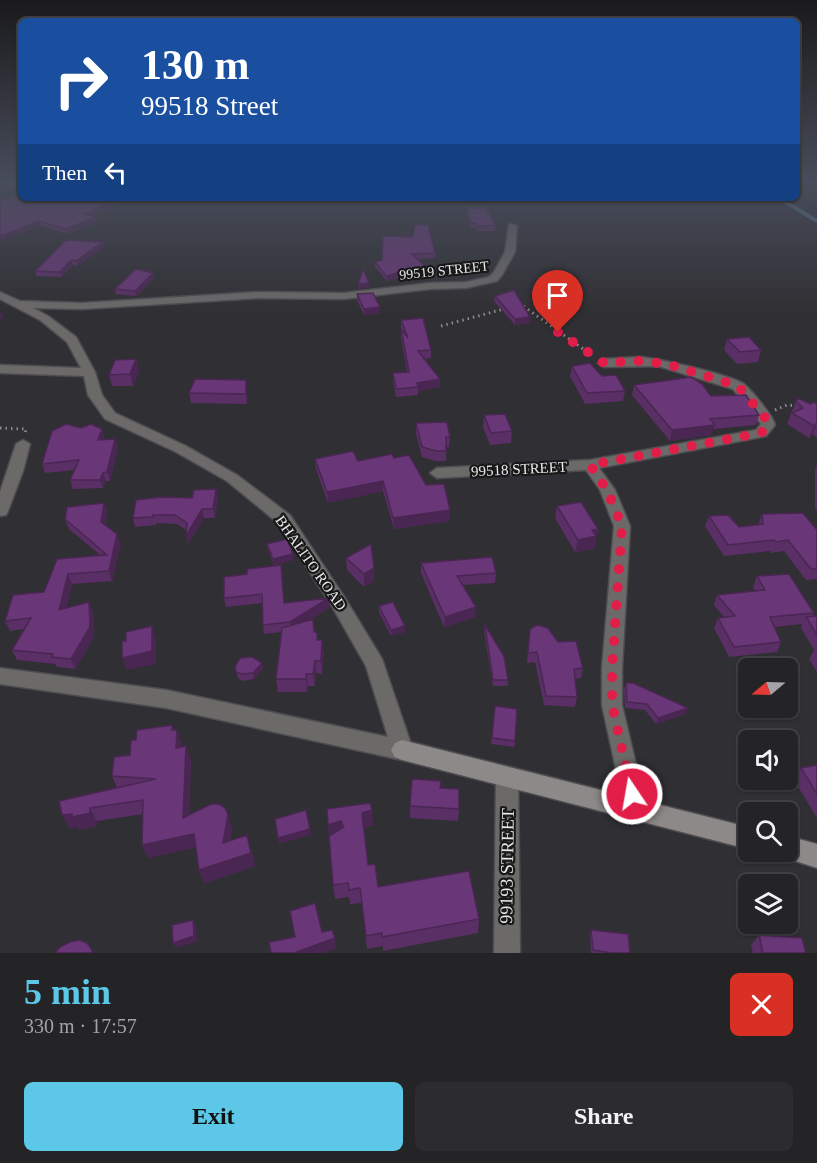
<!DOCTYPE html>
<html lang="en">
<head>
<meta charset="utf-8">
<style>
	body { margin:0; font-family:Georgia,serif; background:#2c2b2e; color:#f1f3f6; height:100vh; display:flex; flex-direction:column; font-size:22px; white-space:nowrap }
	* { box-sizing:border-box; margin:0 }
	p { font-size:20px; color:#a3a4a7 }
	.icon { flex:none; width:33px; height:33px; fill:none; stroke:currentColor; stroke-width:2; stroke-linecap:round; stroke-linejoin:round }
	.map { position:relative; height:953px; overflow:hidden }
	.sheet { display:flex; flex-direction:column; background:#242326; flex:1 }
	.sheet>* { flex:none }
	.hud { position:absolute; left:18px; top:18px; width:782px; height:183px; border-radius:9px; box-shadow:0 2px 4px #0004,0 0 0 2px #414043; background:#1a4fa0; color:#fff; overflow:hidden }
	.needle { width:39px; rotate:251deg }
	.fabs { position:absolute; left:738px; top:658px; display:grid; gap:12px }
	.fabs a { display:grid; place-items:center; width:60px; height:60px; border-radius:9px; background:#242326; box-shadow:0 2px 4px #0004,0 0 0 2px #414043; font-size:30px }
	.pin { position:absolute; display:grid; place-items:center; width:51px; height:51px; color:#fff; margin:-62px -26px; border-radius:50% 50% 50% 0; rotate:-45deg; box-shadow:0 0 6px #0007 }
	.pin .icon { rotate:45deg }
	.me { position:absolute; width:66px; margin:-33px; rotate:348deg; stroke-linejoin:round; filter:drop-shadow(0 0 4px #0008) }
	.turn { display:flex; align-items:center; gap:21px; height:126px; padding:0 24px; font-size:27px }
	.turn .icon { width:78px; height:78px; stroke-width:2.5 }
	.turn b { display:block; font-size:42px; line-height:51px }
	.then { display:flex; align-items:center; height:57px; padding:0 24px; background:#0003; gap:12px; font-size:22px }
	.round { display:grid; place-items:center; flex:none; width:63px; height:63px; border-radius:9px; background:#2c2b2e }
	.headline { display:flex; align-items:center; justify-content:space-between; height:102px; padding:0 24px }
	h1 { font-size:36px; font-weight:700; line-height:45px; color:#5dc7e8 }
	.cta { display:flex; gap:12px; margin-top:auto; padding:12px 24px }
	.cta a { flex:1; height:69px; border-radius:9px; background:#5dc7e8; color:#111; font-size:24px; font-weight:700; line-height:69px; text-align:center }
	.cta a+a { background:#2c2b2e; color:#f1f3f6 }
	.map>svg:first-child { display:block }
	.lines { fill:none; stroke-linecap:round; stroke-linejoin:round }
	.stream { stroke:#577c8e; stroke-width:4 }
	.street-casing { stroke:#4d4d50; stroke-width:3 }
	.secondary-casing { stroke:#4d4d50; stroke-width:3 }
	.path { stroke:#8c8c8f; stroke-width:3; stroke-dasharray:1.5 4; stroke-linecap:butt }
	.street { fill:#6c6969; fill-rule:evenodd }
	.secondary { fill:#8d8989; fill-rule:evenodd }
	.wall { fill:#5a2f66 }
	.shaded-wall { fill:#4a2653 }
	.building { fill:#693777; stroke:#4a2653; stroke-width:1.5 }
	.route { stroke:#e11d48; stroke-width:10; stroke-dasharray:0 18 }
	.labels { text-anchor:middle; stroke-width:4.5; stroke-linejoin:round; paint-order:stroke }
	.far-street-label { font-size:14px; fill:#e8e8ea; stroke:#181819 }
	.street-label { font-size:15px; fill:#e8e8ea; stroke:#181819 }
	.near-street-label { font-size:18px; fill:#e8e8ea; stroke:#181819 }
</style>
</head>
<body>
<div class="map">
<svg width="817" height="953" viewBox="0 0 817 953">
	<rect width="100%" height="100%" fill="#302f33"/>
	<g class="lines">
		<path class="stream" d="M779,198L817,221"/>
		<g class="street-casing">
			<path id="street" d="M509,224L517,226L515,252L502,275L497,281L466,288L430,289L344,299L258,298L82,309L33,308L48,316L76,337L95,372L102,395L115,413L186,446L237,475L290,515L345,598L382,659L413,750L409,757L402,760L166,708L0,684V668L166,690L388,737L366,666L333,608L278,523L227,481L176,452L105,419L88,395L84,376L0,373V365L81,368L67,342L40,320L0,299V292L20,301L82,303L258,292L344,293L430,283L466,282L489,277L494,272L505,252Z
				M639,357C657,358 731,375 744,384C752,391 773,416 775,425L766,436L761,437L599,468L615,490L630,526L622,668V705L647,811L644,819L636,822L628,819L625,811L602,705V668L614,526L600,490L586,470L437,478L430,473L437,468L590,460L756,430L761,424L733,389L658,366L604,367L598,363L604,359Z
				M23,440L30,444L23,471L8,511L6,515L0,516V492L16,444Z
				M507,768L515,771L518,778L520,953H494L496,778L499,771Z"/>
		</g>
		<g class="secondary-casing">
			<path id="secondary" d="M402,740L748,827V849L402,760L395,757L391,750L395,743Z
				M788,836L817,844V868L780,856L778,852H788Z"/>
		</g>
		<path class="path" d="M519,303L593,356
			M441,326L504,309
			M775,410L787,405L799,406
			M0,428L26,429L25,434"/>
		<use href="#street" class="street"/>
		<use href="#secondary" class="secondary"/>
	</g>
	<path class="wall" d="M7,181H21V189Z
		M21,198H119L120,202L91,216L97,222L68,234L40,226L0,241V200Z
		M467,208L496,226L495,231H476V228H471L467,213Z
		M383,236L435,253V258L417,259L425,266V271L387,281L375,267V262L382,260Z
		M103,242L104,247L77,266L73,265L61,277L36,276L35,271Z
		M153,273L154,278L136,296L116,294L115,289Z
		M357,294L380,307V313L364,315L357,300Z
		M495,296L530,317V323L515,325L494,301Z
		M401,320L431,350V358L424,359L440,387L418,391V395L396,397L393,381V373L407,372L401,337V329L402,331L401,328Z
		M727,339L761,350L758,362L737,364L724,350Z
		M136,359L139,371L133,386H112L109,375Z
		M572,366L625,391L623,401L585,404L570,376Z
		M634,385L711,396L759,415L756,425L713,429L711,435L670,441L632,395Z
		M247,389V404L191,403L189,393Z
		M796,401L810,404H817V438L813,434L809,438L787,424Z
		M484,415L512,431L511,443L490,445L483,427Z
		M416,423L450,437L449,447H446V461H436L422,457L416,433Z
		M81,428L102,429L104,438L103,440L115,439L118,447L110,481H106L103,488L73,489L70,480L75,470L45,473L42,464Z
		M394,458L426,485L450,510V521L394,529L383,491L328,503L316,469L315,459L358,461Z
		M817,464V511L815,508V470Z
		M218,497L215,518H204L188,544L186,530L177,524L156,523V525L135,527L133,518L192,498Z
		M104,503L107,513L105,526L121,544L112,581L72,584L66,608L89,602L93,612L94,637L75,669L57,667L55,664L17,660L12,650L24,629L10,631L5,621L44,592L57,559L100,555L69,529L65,519Z
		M557,506L598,529L594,549L575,552L555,518Z
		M762,514L817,530V579L806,580L784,551L771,553L770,551L724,556L705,526L709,516L739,527L758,525Z
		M267,544L293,560L274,565L268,550Z
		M346,558L374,581L364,587L347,570Z
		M421,563L496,573L495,583L463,585L475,617L444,627L421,573Z
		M282,574L284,603L330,607L308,621L314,632H317L318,640L324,652L322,674L316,673L315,686H308L307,692H278L276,679L282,632L264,634L263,625V603L226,607L224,598Z
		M757,576L814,613L813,616H817V672L809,659L814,650L801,628L802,624L775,627L781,642L777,652L729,657L714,628L718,618L724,617L714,605L717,595L755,591L753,587Z
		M379,606L405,632L391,636L379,612Z
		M485,625L508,680V686H493L484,631Z
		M530,630L558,642L583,668L581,678L575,679L577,697L575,707L544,705L535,662L527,663Z
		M262,663L263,669L254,679L242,681L238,678L235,667Z
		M626,683L686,714L656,724L645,710L625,708L624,689Z
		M495,706L515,741L514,747L491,744Z
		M172,725L174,730H177L181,743V747L191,760L189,815L232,827L230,841L251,848L255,866L204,883L199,870L196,847L148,858L142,845L143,814L97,821V826L79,830L77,827L69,828L62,815L117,788L112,776L130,755L136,740Z
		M817,765V818L794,780L801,768Z
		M440,788L459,809L458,821L410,818V806Z
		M327,809L373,825L364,828L368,865L378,887L479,919L478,933L383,951V946L367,949L362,903L350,904L349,897L335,899L333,885Z
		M591,930L630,953H591L590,935Z
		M759,935L806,953H753L751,945Z"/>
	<path class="shaded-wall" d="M117,198H119L120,202L86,218L85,214Z
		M96,217L97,222L68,234L66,229Z
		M39,221L40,226L0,241V236Z
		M103,242L104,247L77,266L76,261Z
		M71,260L73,265L61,277L60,272Z
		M425,266V271L387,281L386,276Z
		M153,273L154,278L136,296L135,291Z
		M369,283V288L358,289V284Z
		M380,307V313L364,315V309Z
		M1,312L3,317L0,320V313Z
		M530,317V323L515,325V319Z
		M136,359L139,371L133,386L130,374Z
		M440,379V387L418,391L417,383Z
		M246,380L247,389V404L246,394Z
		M817,423L813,434L809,438L814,426Z
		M715,425L711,435L670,441L672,430Z
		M102,429L104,438L101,449L98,440Z
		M115,439L118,447L110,481L107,472Z
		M103,473L106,481L103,488L100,480Z
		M383,481V491L328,503L327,492Z
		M216,489L218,497L215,518L213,509Z
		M104,503L107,513L104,532L101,522Z
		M202,509L204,518L188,544L186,536Z
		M450,510V521L394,529L393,518Z
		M598,529L594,549L575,552L578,540L592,530Z
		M117,534L121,544L112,581L109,571Z
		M293,554V560L274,565L273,559Z
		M374,568V581L364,587V574Z
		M68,574L72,584L63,620L59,610Z
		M329,598L330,607L291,631L290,622Z
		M89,602L93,612L94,637L75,669L71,659Z
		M476,607L475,617L444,627L445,617Z
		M152,626L156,639V664L127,670L122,658Z
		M405,626V632L391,636V630Z
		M322,640L324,652L322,674L321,661Z
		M315,661L316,673L315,686L313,674Z
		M262,663L263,669L254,679L253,673Z
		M306,674L308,686L307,692L306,679Z
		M688,708L686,714L656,724L658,718Z
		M172,725L176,737L177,730L181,743L180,762L176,748L172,730Z
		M186,746L191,760L188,831L183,818Z
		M90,808L97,821V826L79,830L77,827L69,828L62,815Z
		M372,810L373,825L364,828L362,813Z
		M228,814L232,827L227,855L223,843Z
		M341,821L343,836L330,840L328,825Z
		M310,829L311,835L279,844L278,838Z
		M194,834L199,847L148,858L142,845Z
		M247,835L255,866L204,883L199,870Z
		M193,920L196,925L197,942L176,948L173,943Z
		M335,938L336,948L324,953H294Z"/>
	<path class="building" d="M13,181H21V185Z
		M21,194V198H117L85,214L96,217L66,229L39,221L0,236V210H1H0V200Z
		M467,208H486L496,226H477L476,223H471Z
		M415,225H428L435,253L412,254L425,266L386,276L375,262L382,260L383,236L413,237Z
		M66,240L103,242L76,261L71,260L60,272L35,271Z
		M136,269L153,273L135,291L115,289Z
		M363,269L369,283L358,284Z
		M514,290L530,317L515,319L495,296Z
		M373,293L380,307L364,309L357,294Z
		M423,318L431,350L418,351L440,379L417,383L418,387L396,389L393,373L409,372L401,329L408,338L401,320Z
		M749,337L761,350L740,352L727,339Z
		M136,359L130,374L109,375L115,360Z
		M590,363L602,376L616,375L625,391L587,393L572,366Z
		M691,377L702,384L711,396L746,395L759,415L710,419L715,425L672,430L634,385Z
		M195,379L246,380V394L189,393Z
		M798,398L810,404L814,402L817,404V423L814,426L792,413L803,408L796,401Z
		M505,414L512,431L491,433L484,415Z
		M447,422L450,437H446V451H436L422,447L416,423Z
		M66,424L81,428L91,424L102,429L98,440L115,439L107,472L103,473L100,480H70L79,460L42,464L52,431Z
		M353,451L358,461L392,454L394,458L409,455L426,485L444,484L450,510L393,518L383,481L327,492L315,459Z
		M216,489L213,509H202L186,536L187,523L175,515H153V517L133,518L136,500L161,497L192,498L194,490Z
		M581,502L598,529L592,530L596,536L578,540L557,506Z
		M104,503L101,522L117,534L109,571L68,574L59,610L89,602L90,627L71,659L52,657L53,654L12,650L31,618L5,621L13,595L44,592L57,559L107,555L65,519L67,507Z
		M803,513L817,530V569H811L788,540L776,542L774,540L728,545L709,516L728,515L739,527L763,524L762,514Z
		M287,539L293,554L273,559L267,544Z
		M371,544L374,568L364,574L346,558Z
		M492,557L496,573L457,576L476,607L445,617L421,563Z
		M281,565L284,603L329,598L290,622L263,625L262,594L224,598V577L247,574V569Z
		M789,574L814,613L770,617L781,642L734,647L718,618L735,616L717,595L765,590L757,576Z
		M393,602L405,626L391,630L379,606Z
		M817,616V635L806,617Z
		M313,619L314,632H317V640H322L321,661H315L313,674H306V679H276L282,628Z
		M485,625L504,656L508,680H493Z
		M538,625L548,628L558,642L576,641L583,668L574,669L577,697L546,696L537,652L528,653L530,630L533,627Z
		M152,626V651L122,658V641H126V632Z
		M252,657L262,663L253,673L241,674L236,672L235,667L240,658Z
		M626,683H633L688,708L658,718L647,704L627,702Z
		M495,706L517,709L515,741L492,738Z
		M172,725V730H177L176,748L186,746L183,818L211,804H219L225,808L228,814L223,843L247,835L251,853L199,870L194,834L142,845L143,800L90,808V813L72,817V814L62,815L59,801L156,779L112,776L114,757L130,755L131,740H136L137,730Z
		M817,765V794L801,768Z
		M412,779L441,781L440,788L459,789V809L410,806Z
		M370,803L372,810L362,813L368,865L375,864L378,887L469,871L479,919L382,937V933L366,936L360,888L349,890L348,883L333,885L329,836L344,827L341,821L328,825L327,809Z
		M306,810L310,829L278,838L275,819Z
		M315,903L322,932L332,930L335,938L294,953H271L269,942L295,937L290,911Z
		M193,920L194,936L173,943L172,925Z
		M591,930L628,934L630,953H612L593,950Z
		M759,935L802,938L806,953H763Z
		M79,940L87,943L92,950V953H55L60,947L70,942Z"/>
	<linearGradient id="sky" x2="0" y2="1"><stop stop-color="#1a1a1c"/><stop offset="0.58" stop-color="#484d5b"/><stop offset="1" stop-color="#484d5b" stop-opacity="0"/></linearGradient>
	<rect width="817" height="314" fill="url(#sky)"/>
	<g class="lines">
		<path class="route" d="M558,332L604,363L639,361L667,364L738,386L767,420L768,425L761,433L590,465L607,490L622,526L612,668V705L632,794"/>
	</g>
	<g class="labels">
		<g class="far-street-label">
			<text transform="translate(444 270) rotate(-6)" y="5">99519 STREET</text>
		</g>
		<g class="street-label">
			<text transform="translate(519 469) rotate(-3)" y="5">99518 STREET</text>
			<text transform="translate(311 563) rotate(55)" y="5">BHALITO ROAD</text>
		</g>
		<g class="near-street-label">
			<text transform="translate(507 866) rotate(-89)" y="6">99193 STREET</text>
		</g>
	</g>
</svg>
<div class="fabs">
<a><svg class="needle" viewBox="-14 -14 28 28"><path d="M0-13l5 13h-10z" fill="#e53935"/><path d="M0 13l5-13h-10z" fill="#a3a4a7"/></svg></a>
<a><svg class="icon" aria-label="sound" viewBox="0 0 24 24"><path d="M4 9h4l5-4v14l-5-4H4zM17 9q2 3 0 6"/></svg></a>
<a><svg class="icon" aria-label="search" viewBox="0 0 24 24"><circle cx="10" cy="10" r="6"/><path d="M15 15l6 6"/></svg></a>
<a><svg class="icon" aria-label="layers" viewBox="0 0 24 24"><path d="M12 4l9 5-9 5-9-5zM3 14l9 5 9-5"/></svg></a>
</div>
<div class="pin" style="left:558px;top:332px;background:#d93025"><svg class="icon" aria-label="arrive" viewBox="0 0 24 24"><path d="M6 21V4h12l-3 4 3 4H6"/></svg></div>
<svg class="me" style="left:632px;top:794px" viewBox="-20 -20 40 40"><circle r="17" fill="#e11d48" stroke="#fff" stroke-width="3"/><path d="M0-11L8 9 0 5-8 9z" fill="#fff"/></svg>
<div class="hud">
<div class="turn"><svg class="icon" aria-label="right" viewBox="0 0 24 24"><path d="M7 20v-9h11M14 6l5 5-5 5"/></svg><div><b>130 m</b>99518 Street</div></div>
<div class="then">Then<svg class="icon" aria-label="left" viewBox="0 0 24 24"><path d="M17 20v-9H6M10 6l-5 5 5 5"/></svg></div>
</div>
</div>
<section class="sheet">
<div class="headline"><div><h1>5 min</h1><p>330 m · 17:57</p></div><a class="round" style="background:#d93025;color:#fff"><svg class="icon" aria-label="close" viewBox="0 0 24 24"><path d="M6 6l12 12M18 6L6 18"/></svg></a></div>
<div class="cta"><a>Exit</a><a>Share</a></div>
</section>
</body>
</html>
